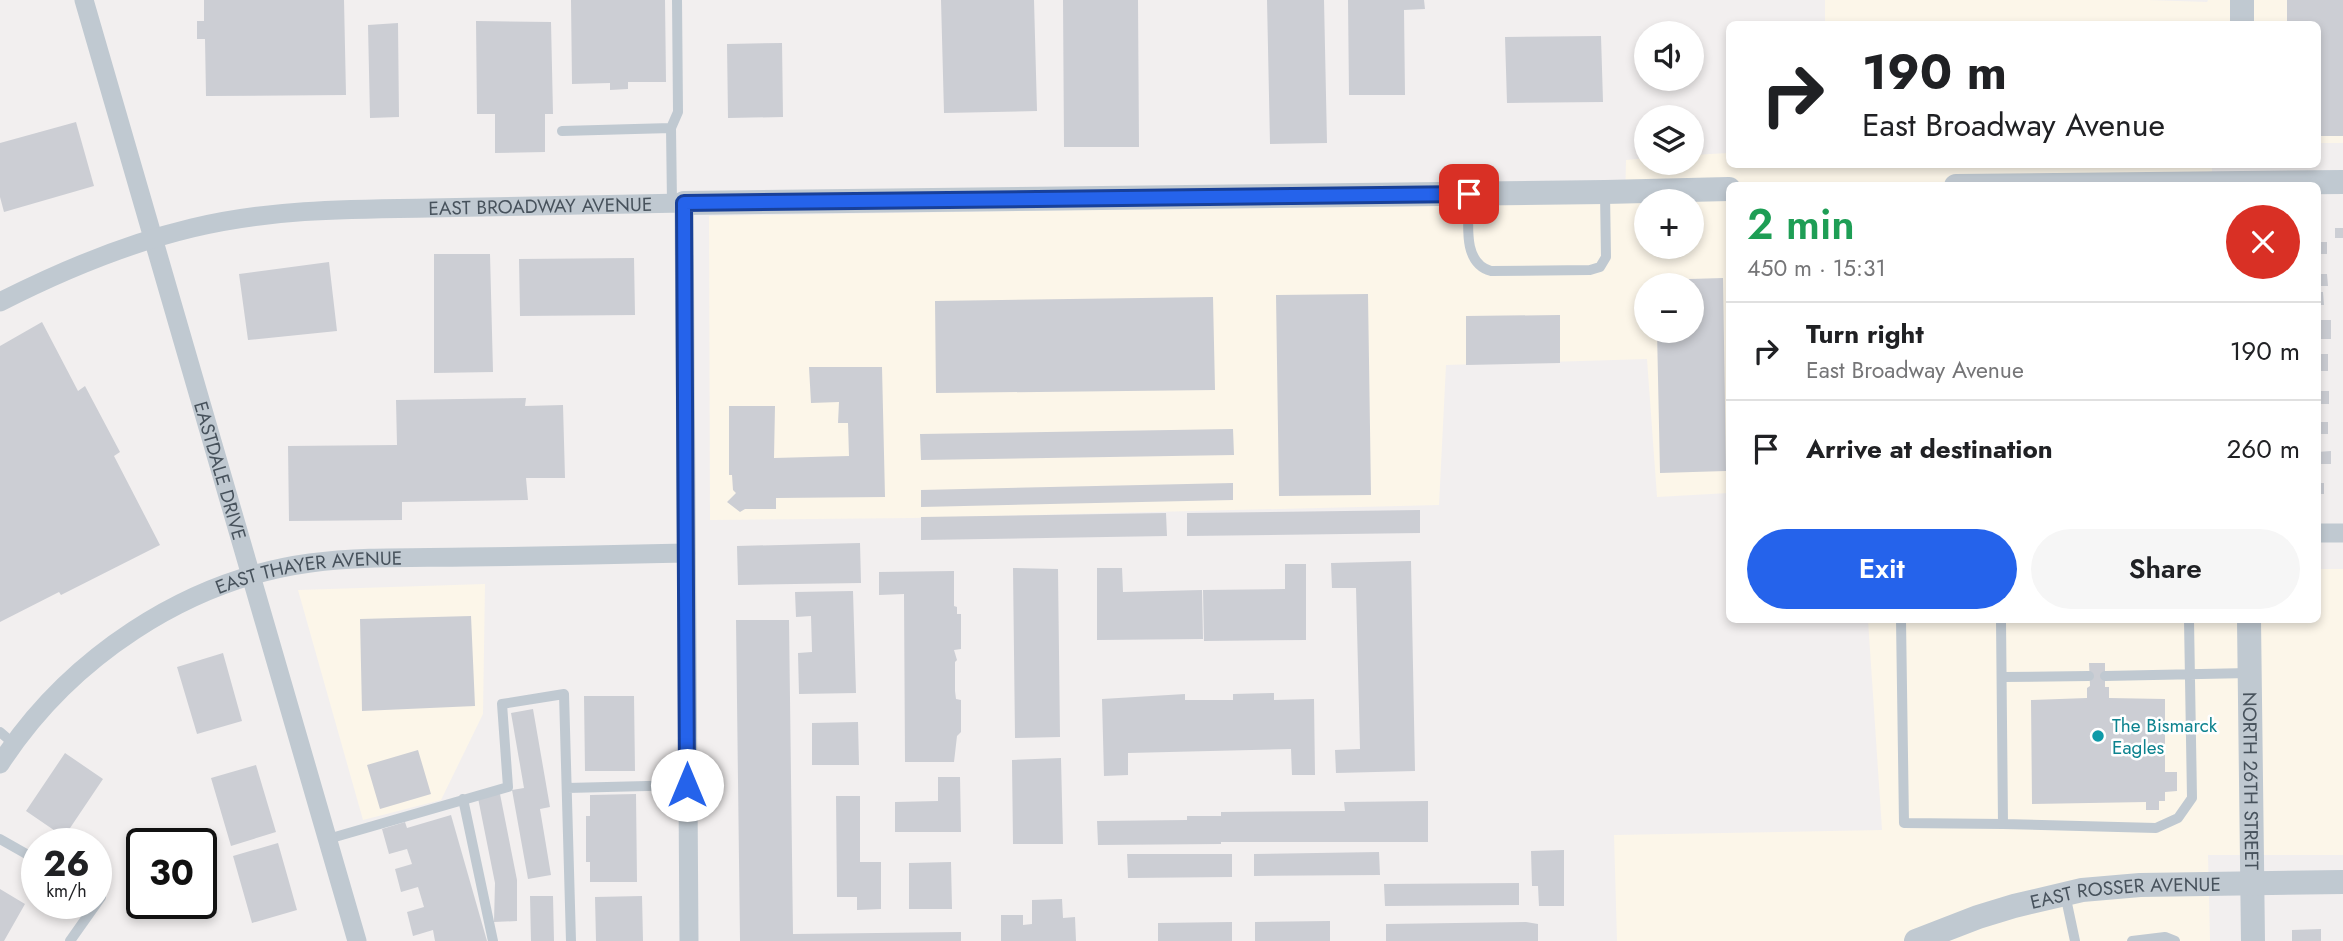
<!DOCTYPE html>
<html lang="en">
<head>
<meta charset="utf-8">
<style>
	body { margin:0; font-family:Jost,sans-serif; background:#f6f6f6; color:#202124; height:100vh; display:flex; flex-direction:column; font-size:26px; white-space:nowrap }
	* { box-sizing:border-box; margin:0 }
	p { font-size:23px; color:#757577 }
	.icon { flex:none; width:38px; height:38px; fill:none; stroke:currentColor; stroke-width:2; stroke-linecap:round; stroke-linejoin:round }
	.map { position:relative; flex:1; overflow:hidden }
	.panel { position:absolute; left:1726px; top:182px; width:595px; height:441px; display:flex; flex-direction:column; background:#fff; border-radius:10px; box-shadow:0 4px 10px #0003 }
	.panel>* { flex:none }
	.top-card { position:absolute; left:1726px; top:21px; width:595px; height:147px; border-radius:10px; box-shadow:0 4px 10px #0003; background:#fff; color:#202124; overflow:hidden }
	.fabs { position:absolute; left:1634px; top:21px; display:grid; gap:14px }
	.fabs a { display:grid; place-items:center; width:70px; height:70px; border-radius:50%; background:#fff; box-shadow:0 4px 10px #0003; font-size:35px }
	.speed { position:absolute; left:21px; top:828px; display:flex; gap:14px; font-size:35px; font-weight:700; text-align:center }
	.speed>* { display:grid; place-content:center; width:91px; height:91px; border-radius:50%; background:#fff; box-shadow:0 4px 10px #0003; line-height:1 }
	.speed small { font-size:18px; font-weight:400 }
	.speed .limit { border:4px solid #111; border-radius:10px; background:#fff; color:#111 }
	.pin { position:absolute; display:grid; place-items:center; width:60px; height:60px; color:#fff; margin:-30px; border-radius:14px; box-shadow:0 4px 10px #0006 }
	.me { position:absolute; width:77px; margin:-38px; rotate:0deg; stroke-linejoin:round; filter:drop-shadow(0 0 5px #0008) }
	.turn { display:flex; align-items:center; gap:24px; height:147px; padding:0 21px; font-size:32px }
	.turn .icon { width:91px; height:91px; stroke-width:2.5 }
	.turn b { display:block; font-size:49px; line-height:60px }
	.round { display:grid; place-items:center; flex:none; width:74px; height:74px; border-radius:37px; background:#f6f6f6 }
	.head { display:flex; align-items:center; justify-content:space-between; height:119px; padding:0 21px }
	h1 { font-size:42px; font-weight:600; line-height:52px; color:#1e9e55 }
	.cta { display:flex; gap:14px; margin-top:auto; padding:14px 21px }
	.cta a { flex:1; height:80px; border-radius:42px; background:#2563eb; color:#fff; font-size:28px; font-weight:600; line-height:80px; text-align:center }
	.cta a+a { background:#f6f6f6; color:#202124 }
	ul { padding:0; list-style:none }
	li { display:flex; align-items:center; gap:21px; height:98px; padding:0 21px; border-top:2px solid #e0e0e0 }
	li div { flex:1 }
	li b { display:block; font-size:26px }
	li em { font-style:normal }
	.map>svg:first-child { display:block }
	.commercial { fill:#fcf6e9; fill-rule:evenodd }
	.building { fill:#ccced4 }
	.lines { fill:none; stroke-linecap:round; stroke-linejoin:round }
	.service { stroke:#c0c9d1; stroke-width:10 }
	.minor { stroke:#c0c9d1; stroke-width:19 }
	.tertiary { stroke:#c0c9d1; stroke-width:24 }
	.route-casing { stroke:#184099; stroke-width:18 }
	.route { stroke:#2563eb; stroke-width:12 }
	.culture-dot { fill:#0f9aa8; stroke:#fff; stroke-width:2.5 }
	.labels { text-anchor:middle; stroke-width:5; stroke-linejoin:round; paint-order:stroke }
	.street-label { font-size:19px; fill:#47525c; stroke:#fff }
	.culture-label { font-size:19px; fill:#0d838f; stroke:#fff; text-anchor:start }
</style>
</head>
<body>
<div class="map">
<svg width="2343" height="941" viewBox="0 0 2343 941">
	<rect width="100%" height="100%" fill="#f2efef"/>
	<path class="commercial" d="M1825,0H2148L2207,2L2208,0H2343V143H2317V24H1825Z
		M1729,153V164L2212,165V186H1729V493L1657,497L1647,359L1446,365L1439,505L912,518L710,520L709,216L1625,201L1626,160L1647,158V163H1692V155ZM1647,201H1692V247H1647ZM1647,285H1692V331H1647Z
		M2317,569H2343V855H2208L2210,941H1617L1614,835L1882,830L1868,620H2317Z
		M485,584L483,714L441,800L363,820L298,590Z"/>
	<path class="building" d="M204,0H344L346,95L206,96L205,39H197V21H204Z
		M571,0H665L666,82H628V89L610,90V83L572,84Z
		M941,0H1034L1037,111L944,113Z
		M1063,0H1138L1139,147H1064Z
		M1267,0H1324L1327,143L1270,144Z
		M1348,0H1424L1425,9L1404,10L1405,95H1349Z
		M2287,0H2343V136H2317V24H2287Z
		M476,21L551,22L553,114H545V152L495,153V114H477Z
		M398,23L399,117L370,118L368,25Z
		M1601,36L1603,102L1507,103L1505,37Z
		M782,43L783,117L728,118L727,44Z
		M76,122L94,186L4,212L0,197V143Z
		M2335,228H2343V238H2335Z
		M2317,242H2327V254H2317Z
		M434,254H490L493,372L434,373Z
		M634,258L635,315L520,316L519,259Z
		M329,262L337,331L248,340L239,274Z
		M2317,274H2327L2328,286H2317Z
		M1723,278L1726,471L1660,473L1657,331H1692V285H1656V280Z
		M2317,292H2323L2324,305H2317Z
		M1368,294L1371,495L1279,496L1276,295Z
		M1213,297L1215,390L936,393L935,301Z
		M1560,315V363L1466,365V316Z
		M2317,320H2331V339H2317Z
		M42,322L78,391L85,386L120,452L114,456L160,545L61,595L59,592L0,622V346Z
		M2317,354H2328V371H2317Z
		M809,367H882L885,497L776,498V509H745L740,512L727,502L736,493L733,490L732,475H729V406H775L774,458L849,456L848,423H838L839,402L811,403Z
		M2317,391H2329V404H2317Z
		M526,398L525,406L563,405L565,478H526L528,500L402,502V520L289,521L288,446L397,445L396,400Z
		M2317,422H2328V434H2317Z
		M1233,429L1234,455L921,460L920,434Z
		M2331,451V464H2317V452Z
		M1233,483V500L921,507V490Z
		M2317,483H2324V494H2317Z
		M1420,510V533L1187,536V513Z
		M1166,513L1167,536L921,540V517Z
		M860,543L861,583L738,585L737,546Z
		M1411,561L1415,771L1336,773L1335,750L1360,749L1356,588H1332L1331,563Z
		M1285,564H1306V640L1204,641L1203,590L1285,589Z
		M1013,568L1058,569L1060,737L1015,738Z
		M1097,568H1122L1123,592L1202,590L1203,639L1097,640Z
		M954,571V606L957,607V614H961V649L954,650L957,660L955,662V691L956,699L961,700V732L957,736L954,762H905L904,594L879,595V572Z
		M853,591L856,693L799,694L798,653L812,652L811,616L796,617L795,592Z
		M471,616L475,706L362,711L360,619Z
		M736,620H789L793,934L961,932V941H740Z
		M223,653L242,721L197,734L177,667Z
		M2089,663H2105V687H2109V698L2165,699V772H2177V791L2165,792V801H2159V810H2146V802L2032,804L2031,700L2087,698V688L2090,686Z
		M1274,693V700L1314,699L1315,775H1292L1291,749L1128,753V775L1104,776L1102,699L1185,694V700H1233V694Z
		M584,696H634L635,771H585Z
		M533,709L550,807L540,809L551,875L528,879L512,790L524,788L511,713Z
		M858,722L859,765H812V723Z
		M418,750L431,794L380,809L367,765Z
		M65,753L103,779L64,837L26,811Z
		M1061,758L1063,844H1013L1012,760Z
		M256,765L276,832L231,846L211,778Z
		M938,777H960L961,832H895V802L938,801Z
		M500,794L517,880V921L494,922L495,883L478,798Z
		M636,794L637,882H590V862H586V816H590V795Z
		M836,796H860V862H881V909L857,910V897H837Z
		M1428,801V842H1221V844L1098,845L1097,821L1187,820V816H1221V812L1345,811L1344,802Z
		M451,815L487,941H435L433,930L413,936L407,912L424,907L418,887L401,892L395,869L412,864L407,849L389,854L382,829L405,822L407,828Z
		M278,843L297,910L252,923L233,856Z
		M1564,850V906H1539L1538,886H1532L1531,851Z
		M1379,852L1380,875L1254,876V854Z
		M1127,854H1232V877L1128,878Z
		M951,862L952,909H909V863Z
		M1519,883V905L1385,906L1384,884Z
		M0,889L25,904L4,941H0Z
		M530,896H553L554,941H531Z
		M642,896L643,941H596L595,897Z
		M1062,899L1063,918L1075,917L1076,941H1001V915H1023V925L1032,924V900Z
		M1330,921V941H1255V922Z
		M1232,922V941H1158V923Z
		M1526,922L1538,924V941H1386V924Z
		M2321,929V941H2292V930Z"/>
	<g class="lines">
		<path class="service" d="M671,128L672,203
			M562,131L671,128L678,112L677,0
			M1469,196C1469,220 1461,263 1491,271L1590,270L1600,267L1606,257L1605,193
			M1901,620L1904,823L2003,824
			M2001,620L2003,824L2156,828L2178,818L2192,798L2189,620
			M2105,676L2249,673
			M2002,677L2089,676
			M0,732L14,744
			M567,788L687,785
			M463,799L493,941
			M0,839L37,860
			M328,839L508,787L502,704L564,694L571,941
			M2065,894L2075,941
			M70,941L101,897L96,894
			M2132,941L2165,937L2175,941"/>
		<g class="minor">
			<path id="s1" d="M84,0L357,941"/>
			<path id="s2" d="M0,302C61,271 125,244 192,228C270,209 350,209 429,208C514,206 599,205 684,203L689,941"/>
			<path d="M2317,533H2343"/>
			<path id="s3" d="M0,764C68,659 185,580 310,563C363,556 416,558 469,557C541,556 614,555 686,553"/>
		</g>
		<g class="tertiary">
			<path d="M2242,0V24"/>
			<path d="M1956,186L2343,182"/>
			<path d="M684,203L1605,192L1729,189"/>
			<path id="s4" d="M2249,620L2253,941"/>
			<path id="s5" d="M1916,941L1978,917L2014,906L2082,890L2140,885L2343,882"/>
		</g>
	</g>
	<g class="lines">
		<g class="route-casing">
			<path id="route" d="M687,785L684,203L1469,194"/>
		</g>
		<use href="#route" class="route"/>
	</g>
	<circle class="culture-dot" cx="2098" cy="736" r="7"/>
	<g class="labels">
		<g class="street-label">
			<text dy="7" stroke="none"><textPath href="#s2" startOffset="556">EAST BROADWAY AVENUE</textPath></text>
			<text dy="7" stroke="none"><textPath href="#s1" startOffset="490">EASTDALE DRIVE</textPath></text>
			<text dy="7" stroke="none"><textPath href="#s3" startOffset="378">EAST THAYER AVENUE</textPath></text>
			<text dy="7" stroke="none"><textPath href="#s4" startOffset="161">NORTH 26TH STREET</textPath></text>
			<text dy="7" stroke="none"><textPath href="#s5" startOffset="217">EAST ROSSER AVENUE</textPath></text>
		</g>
		<g class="culture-label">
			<text x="2112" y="732">The Bismarck<tspan x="2112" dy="22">Eagles</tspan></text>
		</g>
	</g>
</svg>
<div class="fabs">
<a><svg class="icon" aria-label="sound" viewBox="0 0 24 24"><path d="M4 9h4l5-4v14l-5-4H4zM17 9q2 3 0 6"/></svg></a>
<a><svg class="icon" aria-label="layers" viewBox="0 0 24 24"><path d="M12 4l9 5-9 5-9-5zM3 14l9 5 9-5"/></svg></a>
<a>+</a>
<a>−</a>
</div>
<div class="speed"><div>26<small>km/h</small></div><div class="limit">30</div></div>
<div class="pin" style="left:1469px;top:194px;background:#d93025"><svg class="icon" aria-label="arrive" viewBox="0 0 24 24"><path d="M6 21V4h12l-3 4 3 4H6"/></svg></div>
<svg class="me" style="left:687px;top:785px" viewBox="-20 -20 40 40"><circle r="19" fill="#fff"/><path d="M0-13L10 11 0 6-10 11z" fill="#2563eb"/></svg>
<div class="top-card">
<div class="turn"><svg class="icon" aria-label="right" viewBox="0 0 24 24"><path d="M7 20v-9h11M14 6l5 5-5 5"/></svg><div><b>190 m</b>East Broadway Avenue</div></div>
</div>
<section class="panel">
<div class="head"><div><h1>2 min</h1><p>450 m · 15:31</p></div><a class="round" style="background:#d93025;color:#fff"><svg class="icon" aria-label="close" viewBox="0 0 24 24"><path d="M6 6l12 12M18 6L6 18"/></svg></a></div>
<ul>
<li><svg class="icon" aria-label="right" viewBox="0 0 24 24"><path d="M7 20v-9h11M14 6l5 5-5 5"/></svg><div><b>Turn right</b><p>East Broadway Avenue</p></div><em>190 m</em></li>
<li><svg class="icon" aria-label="arrive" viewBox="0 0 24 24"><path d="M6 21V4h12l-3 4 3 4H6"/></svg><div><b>Arrive at destination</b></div><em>260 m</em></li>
</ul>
<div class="cta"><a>Exit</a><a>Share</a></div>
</section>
</div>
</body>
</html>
